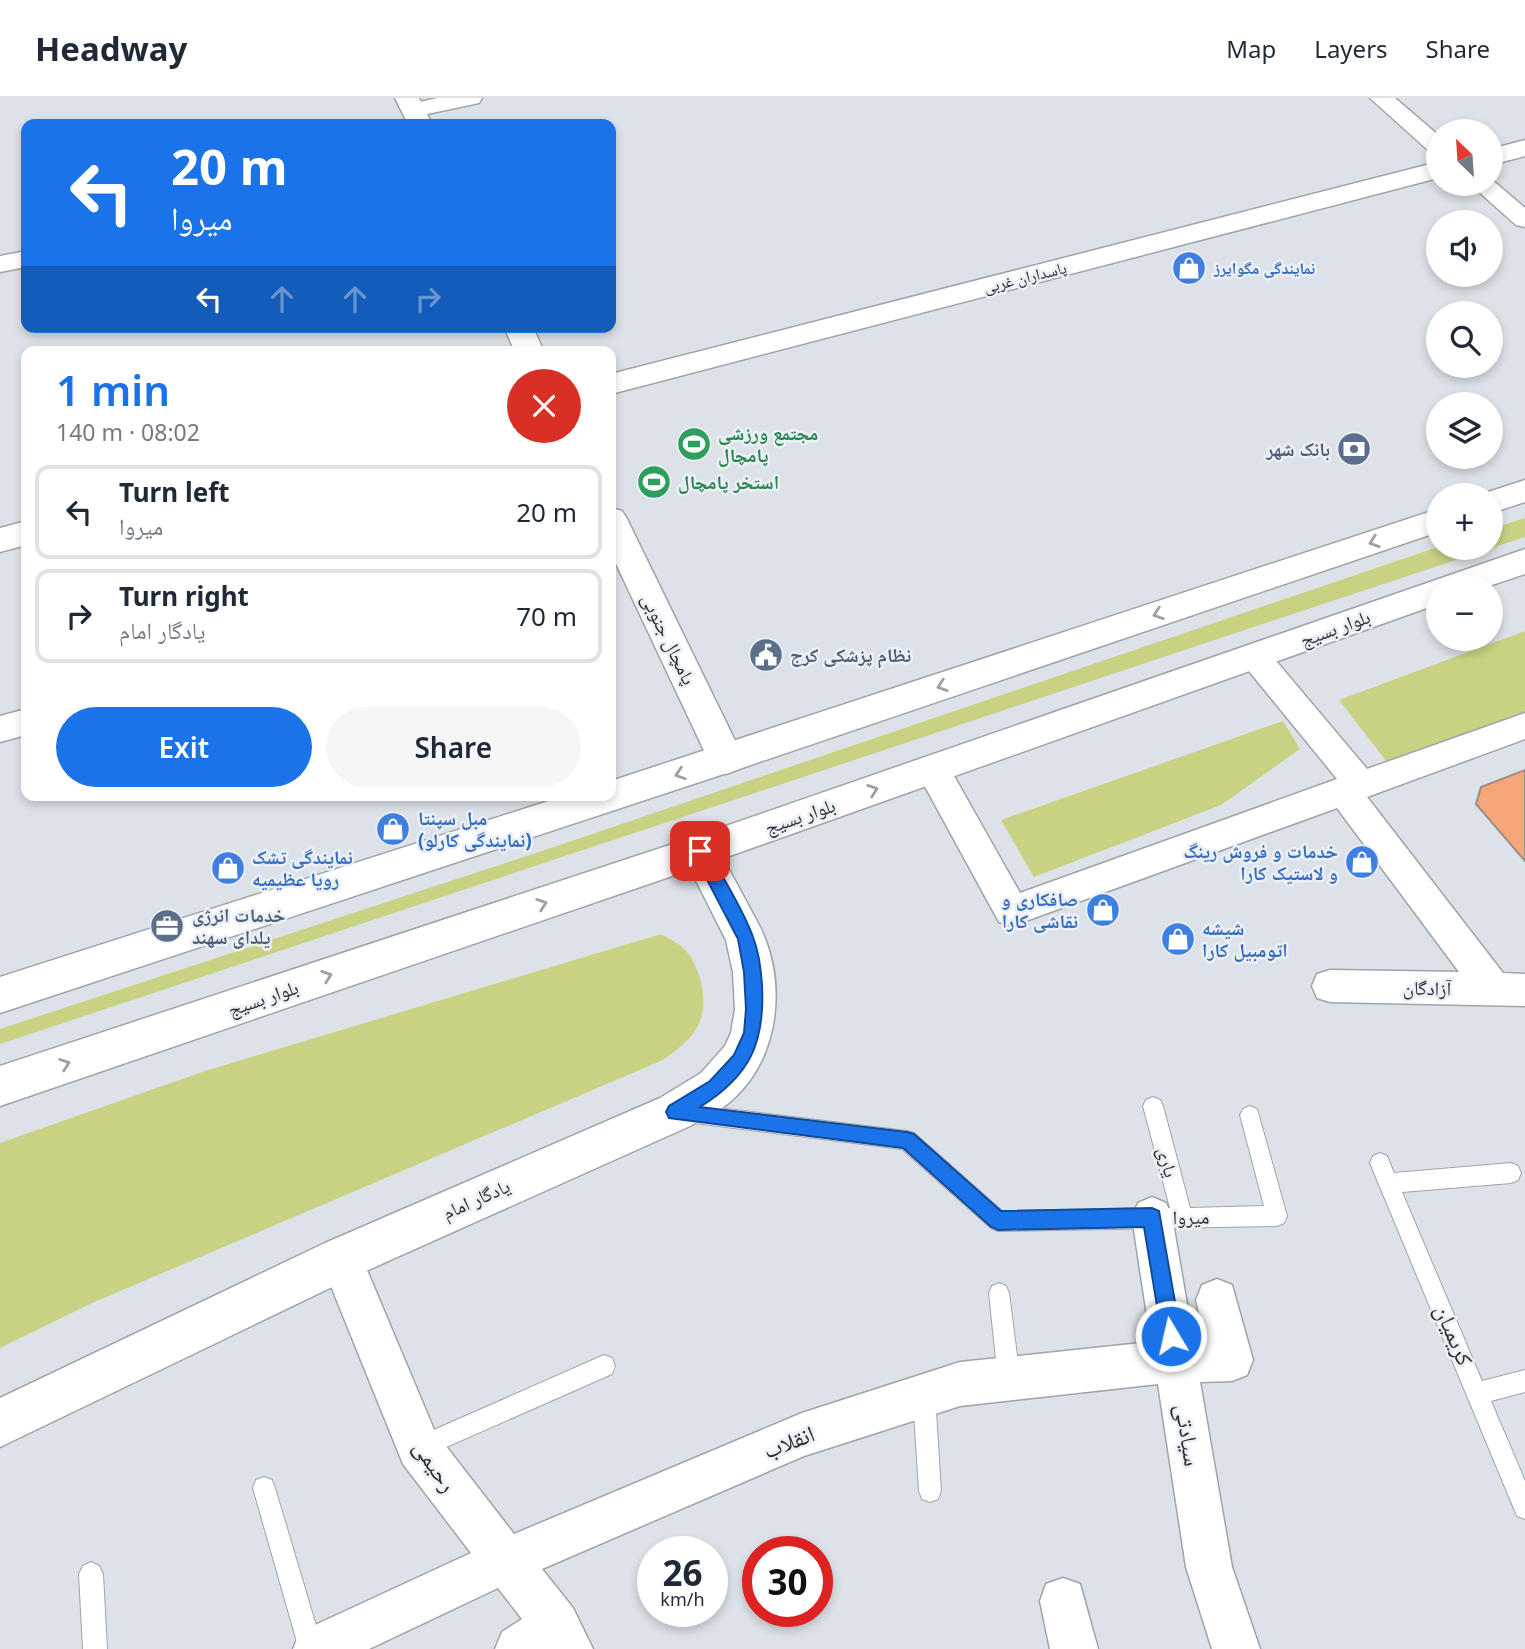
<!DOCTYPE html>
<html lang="en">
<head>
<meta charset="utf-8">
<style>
	body { margin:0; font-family:"Noto Sans","Noto Naskh Arabic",sans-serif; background:#f6f6f7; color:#1f2937; height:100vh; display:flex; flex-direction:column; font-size:26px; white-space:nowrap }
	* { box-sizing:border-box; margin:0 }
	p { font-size:23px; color:#747a83 }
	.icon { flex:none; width:38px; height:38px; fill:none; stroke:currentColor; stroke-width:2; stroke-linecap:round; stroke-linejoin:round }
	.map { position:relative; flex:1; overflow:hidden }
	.sheet { position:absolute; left:21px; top:248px; width:595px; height:455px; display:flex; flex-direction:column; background:#fff; border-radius:14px; box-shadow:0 4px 10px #0003 }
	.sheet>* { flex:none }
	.top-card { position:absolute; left:21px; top:21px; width:595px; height:214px; border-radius:14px; box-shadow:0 4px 10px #0003; background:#1a73e8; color:#fff; overflow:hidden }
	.needle { width:46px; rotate:335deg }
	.buttons { position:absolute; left:1426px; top:21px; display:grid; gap:14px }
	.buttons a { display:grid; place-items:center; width:77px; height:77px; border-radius:50%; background:#fff; box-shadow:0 4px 10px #0003; font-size:35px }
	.speed { position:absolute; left:637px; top:1438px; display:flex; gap:14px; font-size:35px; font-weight:700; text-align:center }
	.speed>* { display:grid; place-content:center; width:91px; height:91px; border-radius:50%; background:#fff; box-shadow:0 4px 10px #0003; line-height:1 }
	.speed small { font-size:18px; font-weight:400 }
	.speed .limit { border:10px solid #d22; background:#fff; color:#111 }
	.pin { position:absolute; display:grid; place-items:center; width:60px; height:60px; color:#fff; margin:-30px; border-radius:14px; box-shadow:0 4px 10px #0006 }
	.me { position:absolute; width:77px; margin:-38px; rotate:351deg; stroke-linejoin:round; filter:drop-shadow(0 0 5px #0008) }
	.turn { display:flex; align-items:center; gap:24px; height:147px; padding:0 35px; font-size:32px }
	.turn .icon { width:91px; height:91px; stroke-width:2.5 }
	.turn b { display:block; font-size:49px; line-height:60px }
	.lanes { display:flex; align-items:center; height:66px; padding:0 35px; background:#0003; justify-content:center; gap:35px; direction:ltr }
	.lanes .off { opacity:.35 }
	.round { display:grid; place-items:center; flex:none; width:74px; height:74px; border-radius:37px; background:#f6f6f7 }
	.summary { display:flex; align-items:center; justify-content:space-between; height:119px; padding:0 35px }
	h1 { font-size:42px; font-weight:600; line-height:52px; color:#1a73e8 }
	.cta { display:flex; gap:14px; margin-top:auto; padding:14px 35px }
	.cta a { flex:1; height:80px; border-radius:42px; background:#1a73e8; color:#fff; font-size:28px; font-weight:600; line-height:80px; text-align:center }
	.cta a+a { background:#f6f6f7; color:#1f2937 }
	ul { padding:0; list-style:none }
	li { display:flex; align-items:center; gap:21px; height:94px; margin:0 14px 10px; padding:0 21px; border:4px solid #e0e1e3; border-radius:14px }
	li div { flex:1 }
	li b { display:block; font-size:26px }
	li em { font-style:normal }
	header { display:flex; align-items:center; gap:42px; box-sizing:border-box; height:98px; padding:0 35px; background:#fff; border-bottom:2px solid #e0e1e3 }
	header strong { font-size:33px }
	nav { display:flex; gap:38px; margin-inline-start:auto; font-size:24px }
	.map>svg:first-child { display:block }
	.green { fill:#c9d283 }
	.building { fill:#f7a679; stroke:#968f8b; stroke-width:2 }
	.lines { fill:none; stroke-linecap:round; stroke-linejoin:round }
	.service-casing { stroke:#9fa4aa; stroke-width:2 }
	.minor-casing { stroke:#9fa4aa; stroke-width:3 }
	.tertiary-casing { stroke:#9fa4aa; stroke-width:3 }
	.primary-casing { stroke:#9fa4aa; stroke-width:3 }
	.service { fill:#fff; fill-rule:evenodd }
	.minor { fill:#fff; fill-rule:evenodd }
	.tertiary { fill:#fff; fill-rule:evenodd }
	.primary { fill:#fff; fill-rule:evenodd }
	.oneway { stroke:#9fa0a1 }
	.route { fill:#1a73e8; stroke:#114b97; stroke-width:2 }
	.labels { text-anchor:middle; stroke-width:5; stroke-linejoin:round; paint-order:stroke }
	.far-shop-label { font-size:16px; font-weight:bold; fill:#366cbe; stroke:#ebeff6; text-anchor:start }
	.far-street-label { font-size:16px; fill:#2a2c2e; stroke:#ebeff6 }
	.leisure-label { font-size:19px; font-weight:bold; fill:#27864d; stroke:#ebeff6; text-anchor:start }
	.service-label { font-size:19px; font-weight:bold; fill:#4e5e75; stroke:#ebeff6; text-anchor:start }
	.street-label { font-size:19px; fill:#2a2c2e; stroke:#ebeff6 }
	.shop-label { font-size:19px; font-weight:bold; fill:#366cbe; stroke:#ebeff6; text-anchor:start }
	.near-street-label { font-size:23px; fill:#2a2c2e; stroke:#ebeff6 }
</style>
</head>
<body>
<header>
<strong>Headway</strong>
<nav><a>Map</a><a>Layers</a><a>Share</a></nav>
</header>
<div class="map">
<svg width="1525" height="1551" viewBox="0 0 1525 1551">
	<rect width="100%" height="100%" fill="#dde2e8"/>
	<path class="green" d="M1525,420V439L0,946V931L542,753L1438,449L1491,450V431Z
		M1525,533V614L1387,664L1339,602Z
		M1283,623L1300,651L1221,707L1034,779L1001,722Z
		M661,836C667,840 674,843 680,847C699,862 709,900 700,923C694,940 678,951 663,962L92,1205L0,1250V1045L205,973Z"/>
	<path class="building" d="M1525,672V763L1476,706L1481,689Z"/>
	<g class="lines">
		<g class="service-casing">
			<path id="service" d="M1153,999L1160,1002L1163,1008L1190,1110L1264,1108L1240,1017L1243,1011L1250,1008L1257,1011L1287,1118L1284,1125L1277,1128L998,1133L991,1130L902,1051L686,1024L679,1021L676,1015L679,1009L686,1006L907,1033L914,1035L1002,1113L1170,1110L1143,1008L1146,1002Z
				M1380,1055L1387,1058L1394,1075L1511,1065L1518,1068L1521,1075L1518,1082L1511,1085L1402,1094L1482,1283L1525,1272V1294L1491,1303L1525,1383V1421L1517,1418L1370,1065L1373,1058Z
				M999,1185L1006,1188L1009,1195L1020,1281L1017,1289L1009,1292L1001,1289L998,1281L989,1195L992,1188Z
				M604,1257L612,1260L615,1268L612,1276L419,1361L411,1358L408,1350L411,1342Z
				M924,1287L932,1290L935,1298L941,1393L938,1401L930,1404L922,1401L919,1393L913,1298L916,1290Z
				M264,1379L272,1382L275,1390L323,1551H299L253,1390L256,1382Z
				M91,1464L99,1468L103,1476L107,1551H83L79,1476L83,1468Z"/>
		</g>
		<g class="minor-casing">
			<path id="minor" d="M438,0H482L479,5L413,19L405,17L402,12L405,7Z
				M1370,0H1395L1438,37V56L1430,54Z
				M1491,81L1525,110V129L1516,127L1470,86H1491Z
				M26,153V169L0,174V158Z
				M1255,547L1266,551L1367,671L1525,615V641L1367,699L1503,875L1525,876V908L1330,904L1317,900L1312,888L1317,876L1330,872L1459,874L1337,710L1012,828L999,824L916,672L921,662L933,659L945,662L1020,795L1337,681L1244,567L1239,559L1244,551Z
				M26,611V637L0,644V618Z
				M1152,1099L1166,1105L1172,1119L1193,1241H1205L1196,1202L1202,1187L1217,1181L1232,1187L1253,1262L1247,1277L1232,1283L1200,1284L1232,1469L1260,1551H1212L1186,1469L1158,1286L960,1308L804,1358L542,1471L573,1510L593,1551H495L502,1534L522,1521L498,1490L369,1551H293L300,1534L471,1455L403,1366L320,1161L326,1146L341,1140L356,1146L435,1334L514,1436L802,1315L960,1264L1151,1244L1132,1119L1138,1105Z
				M1063,1480L1080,1486L1098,1551H1050L1040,1503L1046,1486Z"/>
		</g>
		<g class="tertiary-casing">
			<path id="tertiary" d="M395,0H419L432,26H408Z
				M1525,42V58L1491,67V51Z
				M1438,64V80L611,296V276Z
				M504,229H533L544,254H515Z
				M611,410L622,413L627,421L744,661L739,671L726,676L713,671L708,661L611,455Z
				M26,423V447L0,454V430Z
				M700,737L713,742L760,829C787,885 780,960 731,1003C720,1013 703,1020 690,1028L357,1177L0,1349V1300L325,1145L660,1000L701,975L725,948L731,935L735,911L733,874L726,842L681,753L687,742Z"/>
		</g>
		<g class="primary-casing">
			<path id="primary" d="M1525,382V404L1491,415V397H1479Z
				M1438,411V434L739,671L0,915V879L564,698H611V683Z
				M1525,451V476L1489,488H1438V506L713,764L0,1008V968L700,737Z"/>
		</g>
		<use href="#service" class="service"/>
		<use href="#minor" class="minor"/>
		<use href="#tertiary" class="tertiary"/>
		<use href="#primary" class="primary"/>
	</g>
	<defs><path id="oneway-chevron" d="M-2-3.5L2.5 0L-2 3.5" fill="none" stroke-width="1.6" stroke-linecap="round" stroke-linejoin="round" transform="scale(1.75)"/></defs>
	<g class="oneway">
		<use href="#oneway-chevron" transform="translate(1374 444) rotate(161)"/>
		<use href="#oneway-chevron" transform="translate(1158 516) rotate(161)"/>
		<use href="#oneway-chevron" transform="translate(942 588) rotate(161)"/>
		<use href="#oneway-chevron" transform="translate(680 676) rotate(162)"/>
		<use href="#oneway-chevron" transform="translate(873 692) rotate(-19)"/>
		<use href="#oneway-chevron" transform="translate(542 806) rotate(-19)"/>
		<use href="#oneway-chevron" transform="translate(327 878) rotate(-19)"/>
		<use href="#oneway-chevron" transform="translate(65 966) rotate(-19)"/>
	</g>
	<path class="route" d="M700,746L706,748C721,778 742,808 753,839C759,854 761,872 762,887C765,945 750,978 700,1009L907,1034L914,1036L1001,1113L1152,1110L1159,1113L1181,1238L1178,1245L1171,1248L1164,1245L1162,1238L1144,1129L998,1132L991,1129L903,1050L669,1020L666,1014L669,1008L710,983L734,957L744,935L746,911L744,874L738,841L692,753Z"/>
	<defs>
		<g id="shop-disc" transform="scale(1.75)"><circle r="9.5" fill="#3f7fe0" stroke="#ebeff6"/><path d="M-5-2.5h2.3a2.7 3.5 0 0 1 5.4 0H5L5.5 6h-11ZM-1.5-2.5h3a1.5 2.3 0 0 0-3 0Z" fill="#fff"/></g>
		<g id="stadium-disc" transform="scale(1.75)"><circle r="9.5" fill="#2e9e5b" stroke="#ebeff6"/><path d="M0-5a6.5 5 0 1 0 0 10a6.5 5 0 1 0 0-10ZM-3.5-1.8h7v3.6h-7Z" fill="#fff"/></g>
		<g id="bank-disc" transform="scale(1.75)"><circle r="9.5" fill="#5c6f8a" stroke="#ebeff6"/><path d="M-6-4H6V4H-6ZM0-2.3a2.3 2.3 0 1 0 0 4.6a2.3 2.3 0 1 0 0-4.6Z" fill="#fff"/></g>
		<g id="civic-disc" transform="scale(1.75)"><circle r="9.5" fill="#5c6f8a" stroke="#ebeff6"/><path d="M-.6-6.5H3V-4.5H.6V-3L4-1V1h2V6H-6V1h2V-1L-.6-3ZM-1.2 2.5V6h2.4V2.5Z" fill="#fff"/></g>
		<g id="office-disc" transform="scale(1.75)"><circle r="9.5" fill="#5c6f8a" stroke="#ebeff6"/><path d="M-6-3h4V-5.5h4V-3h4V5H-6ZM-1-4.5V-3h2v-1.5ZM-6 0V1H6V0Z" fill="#fff"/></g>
	</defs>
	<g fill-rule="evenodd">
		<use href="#shop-disc" x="1189" y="170"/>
		<use href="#stadium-disc" x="694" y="346"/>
		<use href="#bank-disc" x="1354" y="351"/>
		<use href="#stadium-disc" x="654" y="384"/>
		<use href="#civic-disc" x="766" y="557"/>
		<use href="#shop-disc" x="393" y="731"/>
		<use href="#shop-disc" x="1362" y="764"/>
		<use href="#shop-disc" x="228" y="770"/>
		<use href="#shop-disc" x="1103" y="812"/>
		<use href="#office-disc" x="167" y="828"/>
		<use href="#shop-disc" x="1178" y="841"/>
	</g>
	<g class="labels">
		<g class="far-shop-label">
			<text x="1214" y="176">نمایندگی مگوایرز</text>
		</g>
		<g class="far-street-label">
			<text transform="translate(1025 179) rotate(-14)" y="6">پاسداران غربی</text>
		</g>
		<g class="leisure-label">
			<text x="718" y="342">مجتمع ورزشی<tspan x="718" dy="22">پامچال</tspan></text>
			<text x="678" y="391">استخر پامچال</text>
		</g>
		<g class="service-label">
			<text x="1330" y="358" text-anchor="end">بانک شهر</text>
			<text x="790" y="564">نظام پزشکی کرج</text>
			<text x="192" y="824">خدمات انرژی<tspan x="192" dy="22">یلدای سهند</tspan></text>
		</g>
		<g class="street-label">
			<text transform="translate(1335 530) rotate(-20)" y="7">بلوار بسیج</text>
			<text transform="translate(669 541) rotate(64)" y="7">پامچال جنوبی</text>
			<text transform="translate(800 718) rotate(-19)" y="7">بلوار بسیج</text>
			<text transform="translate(1427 890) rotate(1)" y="7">آزادگان</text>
			<text transform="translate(263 900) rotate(-19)" y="7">بلوار بسیج</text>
			<text transform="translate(1168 1064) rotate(75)" y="7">یاری</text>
			<text transform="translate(476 1101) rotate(-24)" y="7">یادگار امام</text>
			<text transform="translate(1191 1119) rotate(-1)" y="7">میروا</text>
		</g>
		<g class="shop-label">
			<text x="418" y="727">مبل سپنتا<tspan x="418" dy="22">(نمایندگی کارلو)</tspan></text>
			<text x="1338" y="760" text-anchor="end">خدمات و فروش رینگ<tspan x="1338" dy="22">و لاستیک کارا</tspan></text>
			<text x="252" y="766">نمایندگی تشک<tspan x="252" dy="22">رویا عظیمیه</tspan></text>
			<text x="1078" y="808" text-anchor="end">صافکاری و<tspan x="1078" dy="22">نقاشی کارا</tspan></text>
			<text x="1202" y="837">شیشه<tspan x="1202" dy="22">اتومبیل کارا</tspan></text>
		</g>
		<g class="near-street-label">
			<text transform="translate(1454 1237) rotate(67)" y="8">کریمیان</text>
			<text transform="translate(1188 1337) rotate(81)" y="8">سیادتی</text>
			<text transform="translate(789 1344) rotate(-21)" y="8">انقلاب</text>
			<text transform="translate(435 1368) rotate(56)" y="8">رحیمی</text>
		</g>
	</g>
</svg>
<div class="buttons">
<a><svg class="needle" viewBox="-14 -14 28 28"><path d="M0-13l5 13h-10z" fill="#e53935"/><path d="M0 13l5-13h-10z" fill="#747a83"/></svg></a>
<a><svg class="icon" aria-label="sound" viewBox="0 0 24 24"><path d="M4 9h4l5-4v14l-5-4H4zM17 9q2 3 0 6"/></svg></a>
<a><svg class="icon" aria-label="search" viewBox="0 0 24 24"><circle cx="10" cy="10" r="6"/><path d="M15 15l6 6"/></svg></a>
<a><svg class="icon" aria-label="layers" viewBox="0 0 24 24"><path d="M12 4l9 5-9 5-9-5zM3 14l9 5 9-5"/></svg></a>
<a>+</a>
<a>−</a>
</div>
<div class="speed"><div>26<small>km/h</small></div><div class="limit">30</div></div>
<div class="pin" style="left:700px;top:753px;background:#d93025"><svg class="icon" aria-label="arrive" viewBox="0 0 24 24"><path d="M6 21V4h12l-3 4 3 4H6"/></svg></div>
<svg class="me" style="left:1171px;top:1238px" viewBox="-20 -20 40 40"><circle r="17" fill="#1a73e8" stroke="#fff" stroke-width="3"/><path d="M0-11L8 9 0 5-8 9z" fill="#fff"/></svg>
<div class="top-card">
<div class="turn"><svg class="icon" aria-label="left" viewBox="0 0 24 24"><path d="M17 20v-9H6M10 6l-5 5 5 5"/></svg><div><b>20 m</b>میروا</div></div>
<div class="lanes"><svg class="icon" aria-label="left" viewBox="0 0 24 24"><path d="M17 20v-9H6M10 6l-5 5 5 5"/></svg><svg class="icon off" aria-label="ahead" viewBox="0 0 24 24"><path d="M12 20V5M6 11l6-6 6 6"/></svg><svg class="icon off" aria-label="ahead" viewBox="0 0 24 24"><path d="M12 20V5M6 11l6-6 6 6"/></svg><svg class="icon off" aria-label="right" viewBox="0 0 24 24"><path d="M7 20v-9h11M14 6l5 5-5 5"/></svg></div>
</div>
<section class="sheet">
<div class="summary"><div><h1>1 min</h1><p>140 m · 08:02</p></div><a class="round" style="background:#d93025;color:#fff"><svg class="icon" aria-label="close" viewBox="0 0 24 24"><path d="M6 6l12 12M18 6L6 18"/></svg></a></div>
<ul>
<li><svg class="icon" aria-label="left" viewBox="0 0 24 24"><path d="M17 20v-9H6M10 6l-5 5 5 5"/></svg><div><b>Turn left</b><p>میروا</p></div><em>20 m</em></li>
<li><svg class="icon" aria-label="right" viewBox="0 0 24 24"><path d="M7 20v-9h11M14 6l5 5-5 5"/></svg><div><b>Turn right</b><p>یادگار امام</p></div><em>70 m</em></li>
</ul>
<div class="cta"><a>Exit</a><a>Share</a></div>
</section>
</div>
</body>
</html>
